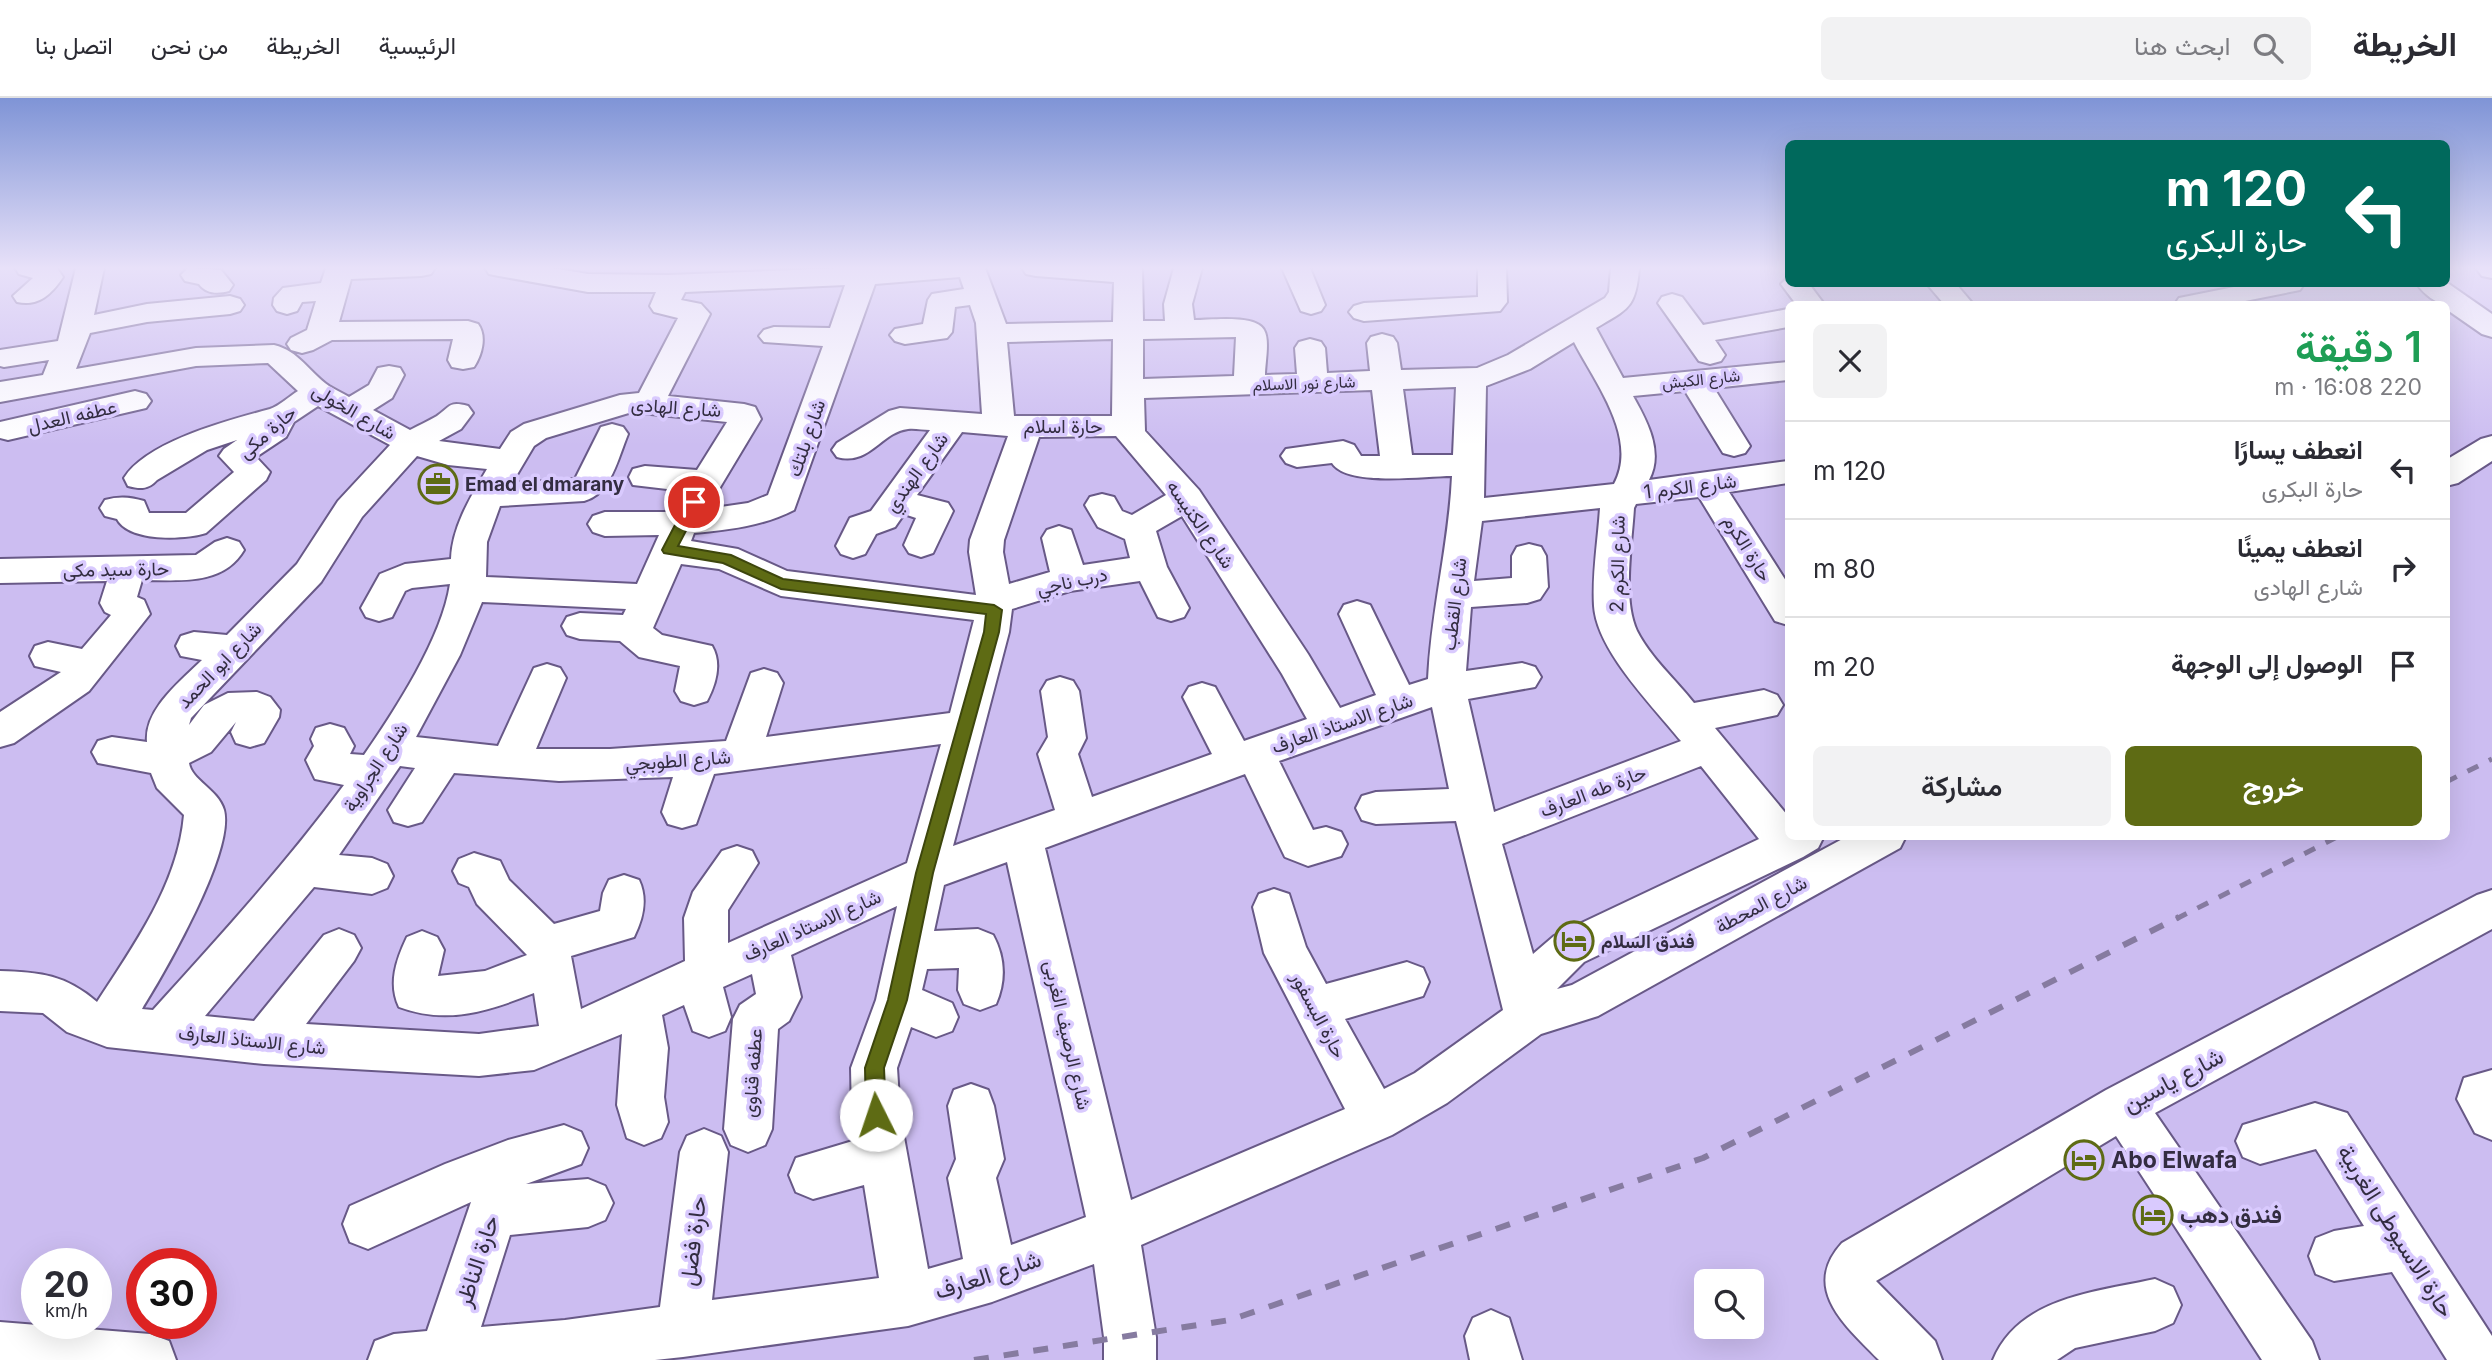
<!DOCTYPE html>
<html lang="ar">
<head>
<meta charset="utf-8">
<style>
	body { margin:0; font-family:Inter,Vazirmatn,sans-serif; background:#f2f2f3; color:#2b2b33; direction:rtl; height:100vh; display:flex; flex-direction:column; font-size:26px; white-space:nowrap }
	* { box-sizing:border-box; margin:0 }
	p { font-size:23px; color:#7c7c81 }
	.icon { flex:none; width:38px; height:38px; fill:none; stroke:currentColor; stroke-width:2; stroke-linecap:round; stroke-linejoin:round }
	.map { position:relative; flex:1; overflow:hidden; direction:ltr }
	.side { position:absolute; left:1785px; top:203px; width:665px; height:539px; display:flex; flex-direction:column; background:#fff; border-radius:10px; box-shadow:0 7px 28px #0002; direction:rtl }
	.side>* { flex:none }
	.top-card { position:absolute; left:1785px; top:42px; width:665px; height:147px; border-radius:10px; box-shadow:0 7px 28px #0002; direction:rtl; background:#00695c; color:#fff; overflow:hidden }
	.controls { position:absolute; left:1694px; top:1171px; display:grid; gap:14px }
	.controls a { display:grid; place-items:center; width:70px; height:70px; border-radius:10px; background:#fff; box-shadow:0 7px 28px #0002; font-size:35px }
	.speed { position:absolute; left:21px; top:1150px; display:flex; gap:14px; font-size:35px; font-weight:700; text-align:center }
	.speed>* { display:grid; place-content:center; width:91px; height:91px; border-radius:50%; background:#fff; box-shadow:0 7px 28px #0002; line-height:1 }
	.speed small { font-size:18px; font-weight:400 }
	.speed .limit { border:10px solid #d22; background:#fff; color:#111 }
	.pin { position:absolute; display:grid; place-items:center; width:60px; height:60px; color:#fff; margin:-30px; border:4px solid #fff; border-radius:50%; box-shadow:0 2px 7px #0007 }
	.me { position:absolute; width:77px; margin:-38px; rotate:356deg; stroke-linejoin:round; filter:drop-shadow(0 0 5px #0008) }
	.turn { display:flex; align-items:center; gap:24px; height:147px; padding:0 28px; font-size:32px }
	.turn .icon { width:91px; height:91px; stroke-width:2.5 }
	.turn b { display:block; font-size:49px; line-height:60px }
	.round { display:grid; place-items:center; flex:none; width:74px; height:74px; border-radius:10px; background:#f2f2f3 }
	.summary { display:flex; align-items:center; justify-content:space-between; height:119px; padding:0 28px }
	h1 { font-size:42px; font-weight:600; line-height:52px; color:#1e9e55 }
	.cta { display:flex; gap:14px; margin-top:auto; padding:14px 28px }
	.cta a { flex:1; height:80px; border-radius:10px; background:#5e6b14; color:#fff; font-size:28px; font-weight:600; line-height:80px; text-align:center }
	.cta a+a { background:#f2f2f3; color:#2b2b33 }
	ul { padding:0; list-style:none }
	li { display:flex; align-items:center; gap:21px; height:98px; padding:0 28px; border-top:2px solid #e1e1e2 }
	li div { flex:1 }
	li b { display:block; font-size:26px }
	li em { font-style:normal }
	header { display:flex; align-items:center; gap:42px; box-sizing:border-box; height:98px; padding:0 35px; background:#fff; border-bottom:2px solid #e1e1e2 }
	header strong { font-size:33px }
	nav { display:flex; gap:38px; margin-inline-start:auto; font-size:24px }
	.search { width:490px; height:63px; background:#f2f2f3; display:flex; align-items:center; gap:18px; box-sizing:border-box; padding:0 24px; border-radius:10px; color:#7c7c81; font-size:26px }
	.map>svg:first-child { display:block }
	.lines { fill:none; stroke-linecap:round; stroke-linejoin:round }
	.minor-casing { stroke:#685987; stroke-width:4 }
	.minor { fill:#fff; fill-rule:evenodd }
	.rail-far1 { stroke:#867ba0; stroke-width:5; stroke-dasharray:12 12; stroke-linecap:butt }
	.rail { stroke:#867ba0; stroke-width:6; stroke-dasharray:15 15; stroke-linecap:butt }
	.route { fill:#5e6b14; stroke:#3d460d; stroke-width:2 }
	.labels { text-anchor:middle; stroke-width:7; stroke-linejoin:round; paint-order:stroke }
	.far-street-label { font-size:16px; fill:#332d41; stroke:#d9cafe }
	.street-label { font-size:19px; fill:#332d41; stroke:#d9cafe }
	.poi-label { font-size:19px; font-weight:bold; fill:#332d41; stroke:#d9cafe; text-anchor:start }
	.near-street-label { font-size:23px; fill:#332d41; stroke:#d9cafe }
	.near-poi-label { font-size:23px; font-weight:bold; fill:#332d41; stroke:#d9cafe; text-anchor:start }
</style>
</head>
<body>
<header>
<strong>الخريطة</strong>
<div class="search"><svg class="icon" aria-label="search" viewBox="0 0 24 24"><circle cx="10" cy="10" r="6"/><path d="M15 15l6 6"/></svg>ابحث هنا</div>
<nav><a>الرئيسية</a><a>الخريطة</a><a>من نحن</a><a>اتصل بنا</a></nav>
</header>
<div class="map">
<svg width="2492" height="1262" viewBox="0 0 2492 1262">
	<rect width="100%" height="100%" fill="#ccbdf1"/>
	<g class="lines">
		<g class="minor-casing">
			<path id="minor" d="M15,170H57L63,179C52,196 38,209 17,204L13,198L33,180L19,176Z
				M76,170H104L94,217L147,206L230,198L240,201L244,207L240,213L230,216L147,224L90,235L76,271L196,250L274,247C299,253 309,274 329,288C335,292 343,295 349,299L369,287L378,270L389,268L400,270L404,277L392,300L373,312L410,332C419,327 429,323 437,318C451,308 449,303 468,308L473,315L461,331L439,343L500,351L511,334L524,326L620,297L639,295L678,220L654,214L650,208L656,194H588L499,178L489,176L485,170H552L588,176L668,177L842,170H985L1006,226L1113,224L1114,184L1036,178L1026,176L1022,170H1142L1143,223H1165L1164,206L1174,170H1202L1192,206L1194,222C1210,222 1256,216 1264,232C1270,242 1265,265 1265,277L1297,276L1295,250L1299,244L1310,241L1321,244L1325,250L1327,275L1370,273L1367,245L1371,239L1382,236L1393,239L1397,245L1401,272L1477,270L1508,257L1605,200L1609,194L1611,170H1639C1636,210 1628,211 1596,230L1623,280L1788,264V282L1714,290L1750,348L1745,355L1734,358L1723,355L1685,293L1633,298C1647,323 1664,354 1649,382L1788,363V385L1729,394L1788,486V527L1775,523L1699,399L1636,406L1634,410C1632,445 1622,501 1637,533C1650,559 1676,582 1694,605L1764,592L1777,597L1783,607L1777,617L1715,630L1788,718V738H1824L1818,750L1803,759L1584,864L1557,891L1572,887L1848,738H1906L1900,750L1598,918L1541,936L1447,1005L1392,1037L1141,1147L1156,1239V1262H1104V1239L1094,1166L992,1204L908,1228L683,1259L655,1262H368L375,1243L394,1236L427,1233L471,1104L368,1151L350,1144L343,1126L350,1108L445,1066L508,1042L564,1027L581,1034L588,1050L581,1066L526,1086L588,1081L605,1088L613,1105L605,1122L588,1129L510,1137L481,1229L565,1222L660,1209L680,1054L687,1038L704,1031L721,1038L728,1054L712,1202L879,1180L864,1087L813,1101L796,1094L789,1077L796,1060L856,1042L852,1017L851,970L876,902L897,808L791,857L801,899L789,923L778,931L772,1031L765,1047L748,1054L731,1047L724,1031L733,921L740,907L756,896L752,876L723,889L731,919L725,933L709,939L693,933L684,907L662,917L668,950L664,999L668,1024L661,1040L644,1047L627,1040L617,1007L622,936L534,972L479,978L264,966L107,949L67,934L43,915L0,913V873C40,874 66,877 97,904C134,847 178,786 184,717L157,690L151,675L98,665L92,654L98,643L112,639L147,644C144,611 181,583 202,562L181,558L176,548L181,538L194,534L227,537L297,466L338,403L390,347L318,308L294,324L286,339L256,359L270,374L266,382L206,435C184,442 129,444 117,421L105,418L100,410L105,402C119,398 130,399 144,403L149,415H186L234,374L219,358L224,351L237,342L207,352L157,382C148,392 140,391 128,388L124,380C147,343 230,322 270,311C279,308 290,298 298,293L268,265L196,268L0,304V284L43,277L49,262L4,269L0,268V252L58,243ZM960,179L964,191L932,196L928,202L923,226L895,231L890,237L895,243L905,246L947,240L952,234L955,209L970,207L976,225L982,316L900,310L889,313L837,345L832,352L837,359C870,368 881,334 908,331C914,330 923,332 930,332L871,413L850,420L836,448L841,456L853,460L865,456L876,436L895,429L904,416L916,420L904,447L909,455L921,459L933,455L953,413L948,405L917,397L962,334L1008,338L970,442L969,454L976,497L787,473L738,451L691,443L694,435C728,432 763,428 794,412L875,186ZM845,187L830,230L774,229L764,232L759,238L764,244L823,248L768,397L748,405L707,411L761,321L755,309L744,306L668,298L710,216L701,206L681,202L685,194ZM1236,239L1234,278L1143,281V241ZM1113,241L1112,318H1014L1007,244ZM1574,244C1595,285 1639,340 1614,386L1484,400L1486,288L1530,271ZM1456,289L1453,357H1412L1403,291ZM1372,292L1380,358H1361L1354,347L1343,343L1286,351L1281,358L1286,365L1297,369L1332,365C1347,389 1424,378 1452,378C1449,447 1431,512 1428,581L1409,587L1370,507L1357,503L1344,507L1339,516L1376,597L1340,610L1308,556L1199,392L1145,333L1144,300ZM632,314L727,324L697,372L645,368L633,371L629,379L633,387L684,393L671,414H605L593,418L588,426L593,434L605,438L659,437L637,486L486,479L487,444L500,408L584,403C611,396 618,360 628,336L623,329L612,326L601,329L575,381L512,385L534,348L546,340ZM1116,338L1166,397L1132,417L1122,413L1114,399L1102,396L1090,399L1085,407L1098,429L1125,441L1130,460L1083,467L1071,432L1059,428L1047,432L1042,440L1050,474L1009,486L1003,454L1004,442L1039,339ZM417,358L448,367L487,371C471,398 452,429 451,461L405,466L380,476L361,510L366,519L379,523L392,519L405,493L412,490L450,486C442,540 395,612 364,657L350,656L354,648L344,630L330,626L316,630L311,641L314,648L306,662L315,681L344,687C285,767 219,839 153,912L142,911C165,874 235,753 224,712C218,691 191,682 189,665L211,654L236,624L231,634L236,645L250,649L264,645L279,619L280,612L270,599L257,594L228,595L204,607L189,627L191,620L321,484L362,419ZM1600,410C1598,442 1592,476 1594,508C1597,553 1653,608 1681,643L1494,714L1468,601L1535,589L1541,579L1535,569L1522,565L1466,573L1471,509L1527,505L1540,501L1548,489L1546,458L1541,449L1529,446L1517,449L1512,458V480L1474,483L1482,423ZM1182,418L1282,576L1307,621L1244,643L1215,589L1202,585L1189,589L1183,599L1212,656L1092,699L1078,656L1086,640L1079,593L1073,583L1060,579L1047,583L1041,593L1048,639L1038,656L1055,712L953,748L1009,534L1012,511L1070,493L1140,483L1158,519L1171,523L1184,519L1189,510L1167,469L1156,433ZM681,466L719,471L781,498L974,522L950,615L766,639L783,585L777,575L764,571L751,575L726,643L610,651H536L566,580L560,570L547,566L534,570L498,648L416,639L460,557L482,504L626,511L623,517L580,515L567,519L562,528L567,537L580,541L620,543L639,559L680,568L675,593L681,603L694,607L707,603C716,586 722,565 712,548L662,537L653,530ZM1432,609L1449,691L1376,694L1362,698L1356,710L1362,722L1376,726L1456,723L1503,912L1415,975L1384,991L1345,921L1423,898L1429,884L1423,870L1407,864L1326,886L1306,849L1289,796L1274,791L1259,796L1253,809L1264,855L1345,1011L1131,1102L1045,750L1245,676L1285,759L1308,768L1341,758L1347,746L1341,734L1326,729L1313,732L1279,663ZM941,646L907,765L728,845V812L758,765L752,753L737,748L722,753L693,794L684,820L685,863L581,911L571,858L634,839C643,821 648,801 639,782L624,777L609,782L603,795L600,813L554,826L509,782L500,763L474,755L459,761L453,773L459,785L469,789L477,806L527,857L485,873L438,878L444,852L437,839L422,833L407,839C396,862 388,886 399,909C447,927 489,913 534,895L539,928L479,936L306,926L354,863L361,850L354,837L339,831L324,837L254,923L205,918L314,789L372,796L387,790L393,778L387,766L372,760L339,757L400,668L415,670L388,712L394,724L408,728L422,724L454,675L559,683L673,679L662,714L668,726L682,730L696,726L714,676ZM1701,668L1759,741L1554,838L1533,856L1502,746ZM1007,764L1086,1119L1011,1147L996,1080L1004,1061L994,1008L988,992L971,986L954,992L948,1008L956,1061L948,1080L963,1161L928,1171L900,1017L897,970L911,929L936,939L952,933L958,919L952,905L922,892L927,871L959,870L958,892L964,906L980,912L996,906C1006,883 1005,859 993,837L978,831L934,833L944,787Z
				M188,170L221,172L233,187L229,193C218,196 206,196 199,186L185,183L181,177Z
				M326,170H435L431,176L421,178L351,181L339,224L468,223L478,226C487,238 482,257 474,269L463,271L452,269L448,262L453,241L332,242L313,252L302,255L291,252L287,246L291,240L307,232L316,203L302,204L297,213L287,216L277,213L273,207L274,200L283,190L321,185Z
				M1282,170H1310L1325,207L1321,213L1311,216L1301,213Z
				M1478,170H1506L1507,204L1500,213L1364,223L1354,220L1349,214L1354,208L1364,205L1478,199Z
				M2476,170H2492V180L2482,178Z
				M1788,179V186H1809L1824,206H1796L1781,186Z
				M2446,184L2492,216V239L2482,236L2446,211V206C2436,206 2423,195 2417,186Z
				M1927,186H1956L1973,206H1944Z
				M2249,186H2304L2300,192L2230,206H2175L2179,200Z
				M1672,196L1682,199L1703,227L1788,211V229L1715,242L1725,257L1721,263L1710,266L1699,263L1658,205L1662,199Z
				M135,293L146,296L151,303L146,310L8,342L0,340V324Z
				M2492,338V363L2458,385L2446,388V362L2481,341Z
				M227,440L239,444L244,452C223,488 179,482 142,482L137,499L144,502L150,516L89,593L14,645L0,649V614L61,574L35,568L30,558L35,548L48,544L82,551L111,517L105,514L100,505L107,483L0,485V461L196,457L215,444Z
				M2492,792V831L2155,1015L2312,1243L2319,1262H2262L2116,1038L1876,1183L1935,1243L1942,1262H1879C1847,1229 1800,1191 1842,1145L2106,992L2477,797Z
				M2492,972V1042L2475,1035L2457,1001L2464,980Z
				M2315,1005L2347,1015L2492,1238V1262H2447L2392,1174L2334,1183L2316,1176L2309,1158L2316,1140L2334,1133L2364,1128L2316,1051L2260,1066L2243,1059L2236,1043L2243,1027Z
				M2155,1181L2173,1189L2181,1207L2173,1225L2155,1233L2075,1250L2057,1262H1993C2019,1199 2096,1194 2155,1181Z
				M1491,1212L1509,1220L1522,1262H1470L1465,1238L1473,1220Z
				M0,1224L150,1236L169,1243L176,1262H0Z"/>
		</g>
		<use href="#minor" class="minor"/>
		<path class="rail-far1" d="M2446,684L2492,661
			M2176,821L2339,738"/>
		<path class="rail" d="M974,1262L1230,1222L1703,1060L2179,819"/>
	</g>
	<linearGradient id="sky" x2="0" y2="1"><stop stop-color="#7f94d6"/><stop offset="0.49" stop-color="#e8e1f9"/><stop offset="1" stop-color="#e8e1f9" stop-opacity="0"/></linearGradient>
	<rect width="2492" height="347" fill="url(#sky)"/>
	<path class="route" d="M694,399L701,404L678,448L731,457L783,481L994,507L1002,512L999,534L933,775L907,902L884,970L886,1017L883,1023L876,1026L869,1023L866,1017L865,970L888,902L916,775L984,534L986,516L781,491L723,465L664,455L662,452L687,404Z"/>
	<defs>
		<g id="office-ring" transform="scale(2.0125)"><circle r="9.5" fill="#d9cafe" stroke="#5e6b14" stroke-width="1.5"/><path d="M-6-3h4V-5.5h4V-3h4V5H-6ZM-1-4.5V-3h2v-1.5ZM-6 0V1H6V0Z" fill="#5e6b14"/></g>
		<g id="hotel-ring" transform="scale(2.0125)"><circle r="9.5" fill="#d9cafe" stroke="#5e6b14" stroke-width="1.5"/><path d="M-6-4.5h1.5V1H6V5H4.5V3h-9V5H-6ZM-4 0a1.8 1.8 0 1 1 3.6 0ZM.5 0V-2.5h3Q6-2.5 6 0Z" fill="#5e6b14"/></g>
	</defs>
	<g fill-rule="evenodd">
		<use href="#office-ring" x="438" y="386"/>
		<use href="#hotel-ring" x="1574" y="843"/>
		<use href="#hotel-ring" x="2084" y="1062"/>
		<use href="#hotel-ring" x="2153" y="1117"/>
	</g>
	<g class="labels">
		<g class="far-street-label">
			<text transform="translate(1701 281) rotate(-6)" y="6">شارع الكبش</text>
			<text transform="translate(1304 285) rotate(-2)" y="6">شارع نور الاسلام</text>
		</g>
		<g class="street-label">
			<text transform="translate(676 309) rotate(4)" y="7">شارع الهادى</text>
			<text transform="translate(354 313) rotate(30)" y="7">شارع الخولى</text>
			<text transform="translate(72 318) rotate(-13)" y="7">عطفه العدل</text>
			<text x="1063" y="335">حارة اسلام</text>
			<text transform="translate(267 334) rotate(-41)" y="7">حارة مكى</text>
			<text transform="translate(806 340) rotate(-71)" y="7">شارع بلتك</text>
			<text transform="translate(916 374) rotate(-54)" y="7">شارع الهندي</text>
			<text transform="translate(1690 388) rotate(-7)" y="7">شارع الكرم 1</text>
			<text transform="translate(1201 426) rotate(55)" y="7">شارع الكنيسه</text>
			<text transform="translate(1748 450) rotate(58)" y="7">حارة الكرم</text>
			<text transform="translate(1617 466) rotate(-89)" y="7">شارع الكرم 2</text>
			<text transform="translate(116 471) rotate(-1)" y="7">حارة سيد مكى</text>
			<text transform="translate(1072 483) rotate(-12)" y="7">درب ناجي</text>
			<text transform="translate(1454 506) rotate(-83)" y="7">شارع القطب</text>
			<text transform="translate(219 567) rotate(-46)" y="7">شارع ابو الحمد</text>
			<text transform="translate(1342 625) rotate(-19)" y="7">شارع الاستاذ العارف</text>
			<text transform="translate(678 662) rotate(-4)" y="7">شارع الطوبجي</text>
			<text transform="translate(375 669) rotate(-57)" y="7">شارع الجراوية</text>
			<text transform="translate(1593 693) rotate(-21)" y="7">حارة طه العارف</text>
			<text transform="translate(1761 806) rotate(-28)" y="7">شارع المحطة</text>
			<text transform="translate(812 827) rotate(-24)" y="7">شارع الاستاذ العارف</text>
			<text transform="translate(1319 917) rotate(62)" y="7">حارة البسفور</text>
			<text transform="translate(1068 937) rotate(77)" y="7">شارع الرصيف الغربى</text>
			<text transform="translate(252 942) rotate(6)" y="7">شارع الاستاذ العارف</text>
			<text transform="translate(752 975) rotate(-86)" y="7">عطفه قناوى</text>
		</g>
		<g class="poi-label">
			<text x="465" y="393">Emad el dmarany</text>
			<text x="1601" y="850">فندق السلام</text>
		</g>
		<g class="near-street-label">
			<text transform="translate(2173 982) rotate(-28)" y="8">شارع ياسين</text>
			<text transform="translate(2396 1133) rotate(58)" y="8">حارة الاسيوطى الغربية</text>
			<text transform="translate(693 1143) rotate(-83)" y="8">حارة فضل</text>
			<text transform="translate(477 1163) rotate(-72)" y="8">حارة الناظر</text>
			<text transform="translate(988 1177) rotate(-18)" y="8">شارع العارف</text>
		</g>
		<g class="near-poi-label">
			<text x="2111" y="1070">Abo Elwafa</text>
			<text x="2180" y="1125">فندق دهب</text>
		</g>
	</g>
</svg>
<div class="controls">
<a><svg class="icon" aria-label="search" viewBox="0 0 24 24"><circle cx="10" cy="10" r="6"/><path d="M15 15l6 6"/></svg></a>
</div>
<div class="speed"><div>20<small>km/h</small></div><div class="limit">30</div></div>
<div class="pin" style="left:694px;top:404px;background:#d93025"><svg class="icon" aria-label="arrive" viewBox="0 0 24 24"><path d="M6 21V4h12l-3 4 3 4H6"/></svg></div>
<svg class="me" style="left:876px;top:1017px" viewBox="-20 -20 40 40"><circle r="19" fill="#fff"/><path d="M0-13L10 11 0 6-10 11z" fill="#5e6b14"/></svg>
<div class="top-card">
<div class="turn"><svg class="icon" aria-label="left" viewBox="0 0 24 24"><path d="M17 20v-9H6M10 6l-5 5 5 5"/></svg><div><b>120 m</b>حارة البكرى</div></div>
</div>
<section class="side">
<div class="summary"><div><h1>1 دقيقة</h1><p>220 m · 16:08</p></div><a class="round"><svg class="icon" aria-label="close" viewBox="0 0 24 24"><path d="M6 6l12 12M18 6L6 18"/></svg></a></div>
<ul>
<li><svg class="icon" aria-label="left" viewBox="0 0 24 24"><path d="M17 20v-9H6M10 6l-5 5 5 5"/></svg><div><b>انعطف يسارًا</b><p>حارة البكرى</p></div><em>120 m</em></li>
<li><svg class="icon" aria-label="right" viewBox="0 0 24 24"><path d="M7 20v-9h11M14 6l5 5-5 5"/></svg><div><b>انعطف يمينًا</b><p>شارع الهادى</p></div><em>80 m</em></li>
<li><svg class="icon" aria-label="arrive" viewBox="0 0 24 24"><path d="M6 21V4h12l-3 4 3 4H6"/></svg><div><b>الوصول إلى الوجهة</b></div><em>20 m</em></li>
</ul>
<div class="cta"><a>خروج</a><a>مشاركة</a></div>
</section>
</div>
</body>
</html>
